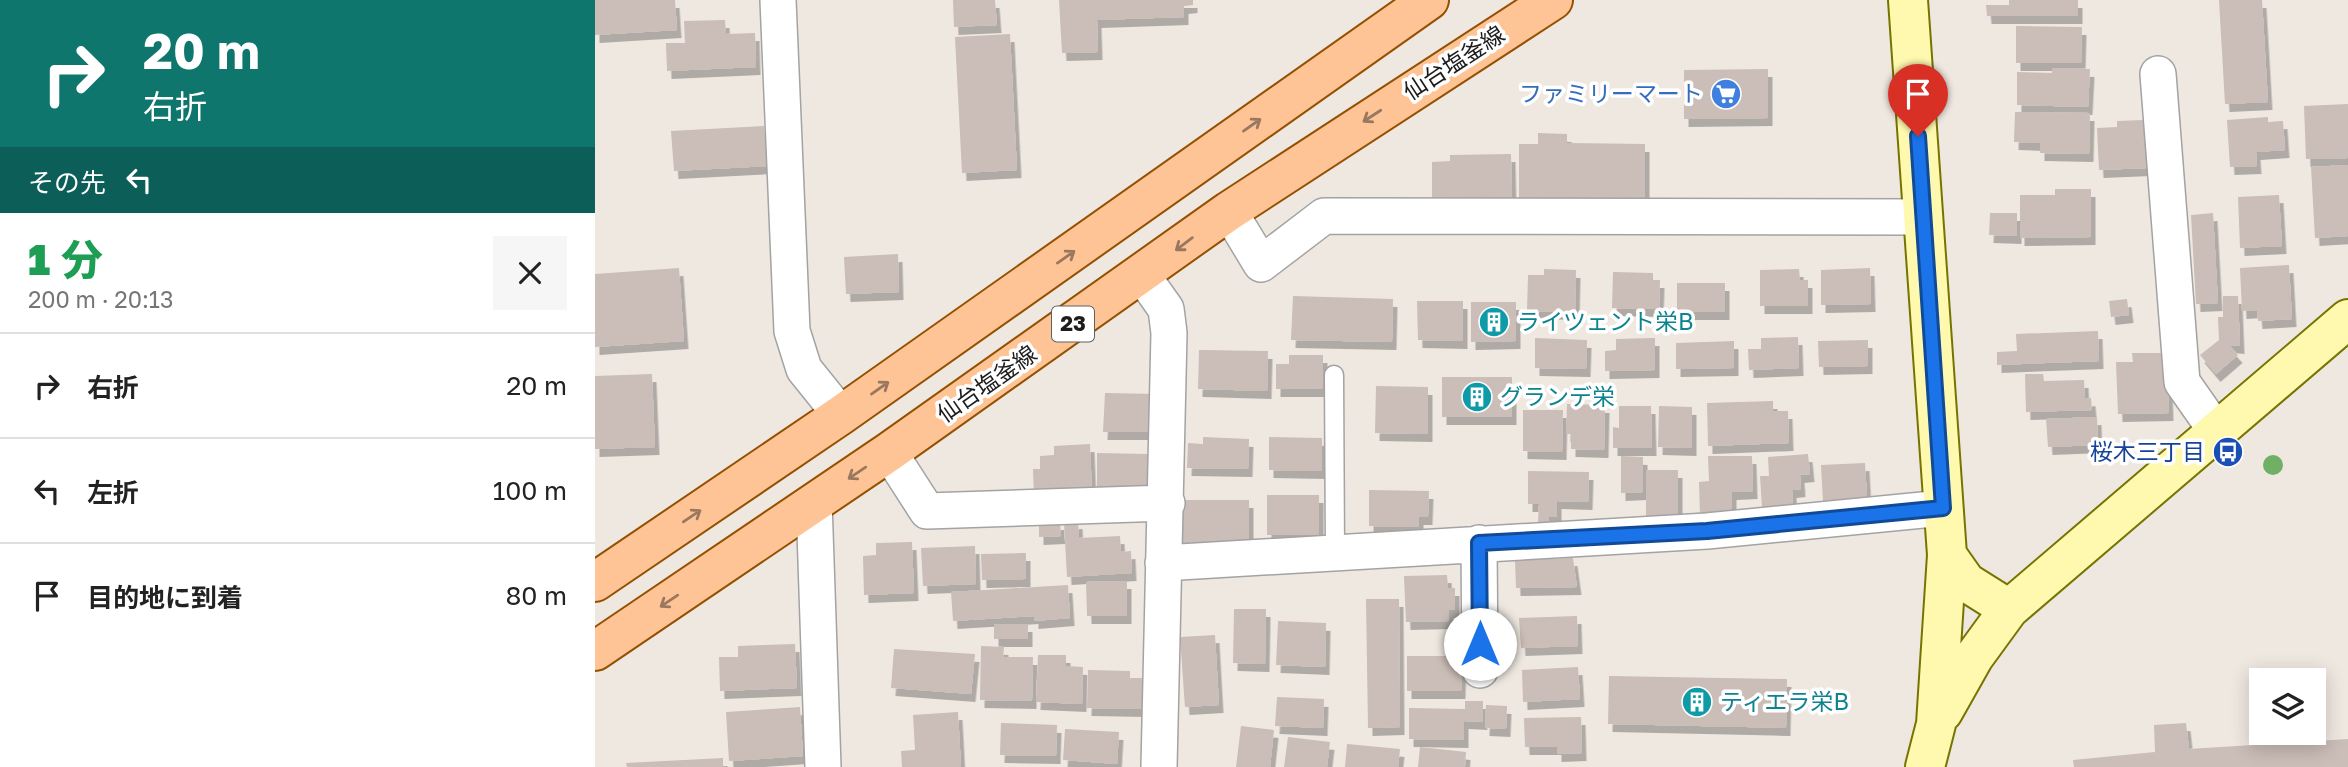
<!DOCTYPE html>
<html lang="ja">
<head>
<meta charset="utf-8">
<style>
	body { margin:0; font-family:"Golos Text","Noto Sans JP",sans-serif; background:#f6f6f6; color:#222; height:100vh; display:flex; flex-direction:column; font-size:26px; white-space:nowrap }
	* { box-sizing:border-box; margin:0 }
	p { font-size:23px; color:#767676 }
	.icon { flex:none; width:38px; height:38px; fill:none; stroke:currentColor; stroke-width:2; stroke-linecap:round; stroke-linejoin:round }
	.map { position:relative; flex:1; overflow:hidden }
	.sheet { display:flex; flex-direction:column; background:#fff; width:595px }
	.sheet>* { flex:none }
	.top-card { background:#0f766e; color:#fff; overflow:hidden }
	.fabs { position:absolute; left:1654px; top:668px; display:grid; gap:14px }
	.fabs a { display:grid; place-items:center; width:77px; height:77px; border-radius:0px; background:#fff; box-shadow:0 4px 18px #0003; font-size:35px }
	.pin { position:absolute; display:grid; place-items:center; width:60px; height:60px; color:#fff; margin:-72px -30px; border-radius:50% 50% 50% 0; rotate:-45deg; box-shadow:0 0 7px #0007 }
	.pin .icon { rotate:45deg }
	.me { position:absolute; width:77px; margin:-38px; rotate:0deg; stroke-linejoin:round; filter:drop-shadow(0 0 5px #0008) }
	.turn { display:flex; align-items:center; gap:24px; height:147px; padding:0 28px; font-size:32px }
	.turn .icon { width:91px; height:91px; stroke-width:2.5 }
	.turn b { display:block; font-size:49px; line-height:60px }
	.then { display:flex; align-items:center; height:66px; padding:0 28px; background:#0003; gap:14px; font-size:26px }
	.round { display:grid; place-items:center; flex:none; width:74px; height:74px; border-radius:0px; background:#f6f6f6 }
	.head { display:flex; align-items:center; justify-content:space-between; height:119px; padding:0 28px }
	h1 { font-size:42px; font-weight:800; line-height:52px; color:#1e9e55 }
	ul { padding:0; list-style:none }
	li { display:flex; align-items:center; gap:21px; height:105px; padding:0 28px; border-top:2px solid #e0e0e0 }
	li div { flex:1 }
	li b { display:block; font-size:26px }
	li em { font-style:normal }
	main { display:flex; flex:1; min-height:0 }
	.map>svg:first-child { display:block }
	.building { fill:#cbbdb7; filter:url(#shadow) }
	.lines { fill:none; stroke-linecap:round; stroke-linejoin:round }
	.lane-casing { stroke:#a3a3a3; stroke-width:21 }
	.street-casing { stroke:#a3a3a3; stroke-width:38 }
	.secondary-casing { stroke:#767400; stroke-width:42 }
	.primary-casing { stroke:#945000; stroke-width:42 }
	.lane { stroke:#fff; stroke-width:18 }
	.street { stroke:#fff; stroke-width:35 }
	.secondary { stroke:#fff8af; stroke-width:38 }
	.primary { stroke:#ffc495; stroke-width:38 }
	.tree { fill:#70b066 }
	.oneway { stroke:#99785f }
	.route-casing { stroke:#114b97; stroke-width:18 }
	.route { stroke:#1a73e8; stroke-width:12 }
	.labels { text-anchor:middle; stroke-width:7; stroke-linejoin:round; paint-order:stroke }
	.shield { fill:#fff; stroke:#606060; stroke-width:2 }
	.shield-label { font-size:21px; font-weight:bold; fill:#1c1c1c }
	.street-label { font-size:23px; fill:#1c1c1c; stroke:#fff }
	.shop-label { font-size:23px; fill:#366cbe; stroke:#fff; text-anchor:end }
	.culture-label { font-size:23px; fill:#0d838f; stroke:#fff; text-anchor:start }
	.transit-label { font-size:23px; fill:#164399; stroke:#fff; text-anchor:end }
</style>
</head>
<body>
<main>
<section class="sheet">
<div class="top-card">
<div class="turn"><svg class="icon" aria-label="right" viewBox="0 0 24 24"><path d="M7 20v-9h11M14 6l5 5-5 5"/></svg><div><b>20 m</b>右折</div></div>
<div class="then">その先<svg class="icon" aria-label="left" viewBox="0 0 24 24"><path d="M17 20v-9H6M10 6l-5 5 5 5"/></svg></div>
</div>
<div class="head"><div><h1>1 分</h1><p>200 m · 20:13</p></div><a class="round"><svg class="icon" aria-label="close" viewBox="0 0 24 24"><path d="M6 6l12 12M18 6L6 18"/></svg></a></div>
<ul>
<li><svg class="icon" aria-label="right" viewBox="0 0 24 24"><path d="M7 20v-9h11M14 6l5 5-5 5"/></svg><div><b>右折</b></div><em>20 m</em></li>
<li><svg class="icon" aria-label="left" viewBox="0 0 24 24"><path d="M17 20v-9H6M10 6l-5 5 5 5"/></svg><div><b>左折</b></div><em>100 m</em></li>
<li><svg class="icon" aria-label="arrive" viewBox="0 0 24 24"><path d="M6 21V4h12l-3 4 3 4H6"/></svg><div><b>目的地に到着</b></div><em>80 m</em></li>
</ul>
</section>
<div class="map">
<svg width="1753" height="767" viewBox="0 0 1753 767">
	<defs>
		<filter id="shadow"><feDropShadow dx="4.5" dy="8" stdDeviation="0" flood-color="#0004"/></filter>
	</defs>
	<rect width="100%" height="100%" fill="#efe8e1"/>
	<path class="building" d="M0,0H80L82,30L0,35Z
		M358,0H400L402,25L359,27Z
		M464,0H598V5L589,6V17L502,20L503,52L467,53Z
		M1414,0H1483V16H1392L1391,5H1414Z
		M1624,0H1667L1673,102L1630,104Z
		M130,20L131,34L160,33L161,67L72,71L71,43H90L89,21Z
		M1421,26L1487,27L1486,63H1421Z
		M415,34L422,170L367,173L360,37Z
		M1457,68L1495,69L1493,107L1422,105V72L1457,73Z
		M1173,69V118L1089,119V70Z
		M1753,104V158L1711,159L1709,106Z
		M1420,112L1495,113L1494,154L1445,153V143L1419,142Z
		M1673,117V122L1688,121L1690,150L1661,152L1662,166L1635,167L1632,120Z
		M1549,120L1552,168L1504,170L1502,128L1522,127V121Z
		M169,126L172,166L79,171L76,131Z
		M943,133L972,134V143L1050,144V203L924,202V144H943Z
		M916,154L917,201L837,202V162L855,161V155Z
		M1753,165V236L1720,238L1716,167Z
		M1460,189H1496V237L1425,238V195H1460Z
		M1684,195L1687,246L1645,248L1643,197Z
		M1395,213H1422V236L1394,235Z
		M1618,213L1623,303L1601,304L1596,215Z
		M303,254L304,292L251,294L249,257Z
		M1694,265L1697,319L1663,321L1662,310L1647,311L1645,268Z
		M84,268L89,341L0,347V274Z
		M1275,268L1276,304L1226,305V270Z
		M949,269L981,270L980,312L932,311L933,275H949Z
		M1204,269L1205,280H1213V306H1165V270Z
		M1018,272L1058,273V280H1065L1064,309L1017,308Z
		M1082,283H1130V312H1082Z
		M698,296L798,299L797,342L696,340Z
		M1628,296H1643L1645,346L1634,345L1643,355L1621,374L1605,355L1624,340L1623,317H1628Z
		M1532,299L1534,315L1516,317L1514,301Z
		M822,301H868V341L823,340Z
		M876,302H921V341L876,342Z
		M1503,331L1504,361L1402,365V352L1422,351L1421,334Z
		M1203,337L1204,368L1154,370L1153,349H1166V338Z
		M940,338L992,340L991,369L940,368Z
		M1060,338V370L1010,371V351L1021,350V339Z
		M1273,340V366L1224,367L1223,341Z
		M1139,341V368L1081,369V343Z
		M604,350L673,351L672,391L603,389Z
		M1537,353H1572L1574,413L1523,414L1521,362H1538Z
		M694,355H728V389H681V364H694Z
		M57,374L60,447L0,449V376Z
		M1430,374H1448L1449,381L1489,380L1490,399L1496,398L1497,410L1431,412Z
		M847,377H917V417H847Z
		M781,386L833,387V434L780,433Z
		M510,393L562,394L564,432H508Z
		M1178,401V411H1193L1194,443L1113,446L1112,403Z
		M972,404L1010,405L1009,450L976,449V434H971Z
		M1024,406H1056L1057,448H1018V427L1024,428Z
		M1064,406L1097,407V448L1063,447Z
		M928,410H968L967,452L928,451Z
		M1502,417L1503,445L1453,447L1451,419Z
		M608,437L654,439L653,469L592,468L593,443L608,444Z
		M674,437L727,438V471L674,470Z
		M495,444L497,495L439,496L438,469H445V456L459,455V446Z
		M502,453L554,454V491L502,490Z
		M1213,454L1215,474L1205,475L1206,489L1197,490L1198,504L1167,507L1165,476H1174L1173,457Z
		M1026,456L1048,457V492L1026,493Z
		M1113,456H1157L1158,491L1137,492V515L1105,516L1104,482L1114,481Z
		M1270,463L1272,499L1228,501L1226,465Z
		M1051,470H1083V518H1051Z
		M933,471L994,472L993,502L962,501V517H954V522H943L944,504H933Z
		M774,490L834,491L833,517H824V527L774,526Z
		M672,495H724V535H672Z
		M585,500H654V543L586,544Z
		M483,521L484,538L525,536L526,552L536,551L537,573L472,577L469,522Z
		M465,522L466,536L444,537V523Z
		M317,542L319,593L269,595L268,556L281,555V543Z
		M380,546L381,584L328,586L326,548Z
		M431,553V579L387,580L386,554Z
		M978,558L982,587L921,588L920,560Z
		M852,575L853,588H860V609L854,610V621L811,622L809,576Z
		M532,581V616H492L491,582Z
		M473,585L475,618L439,621V616L358,621L356,592Z
		M771,599H804L805,727L773,728Z
		M639,609H671L670,664L638,663Z
		M982,616L983,646L926,648L924,618Z
		M683,621L731,623L730,667L681,665Z
		M399,624H433V639H399Z
		M620,635L624,705L590,707L585,637Z
		M200,644L202,688L125,691L124,657H143V646Z
		M386,646L409,647L408,657H438L437,701L385,700Z
		M299,649L380,654L376,694L296,688Z
		M443,655H471V666L488,667L487,704L441,702Z
		M812,656H867L866,691H812Z
		M983,667L985,699L928,702L927,670Z
		M493,670L535,671V678H548L547,709L492,708Z
		M1014,676L1192,679L1191,728L1013,724Z
		M682,697L729,699L728,728L680,726Z
		M870,701H888V722L869,721V740L814,739V708L870,709Z
		M891,705L912,706L911,729L890,728Z
		M205,707L208,756L134,761L131,712Z
		M363,712L366,767H307L306,751L320,750L318,715Z
		M986,717L987,753L962,754V747H930L929,718Z
		M406,723L462,725L461,756L405,755Z
		M1591,723L1594,749L1753,739V767H1479L1478,760L1560,752L1559,725Z
		M646,726L679,730L675,767H641Z
		M470,729L524,732L522,764L468,760Z
		M693,737L735,742L732,767H689Z
		M752,744L805,749L803,767H750Z
		M825,747L871,752L870,767H823Z
		M128,758V767H32L31,763Z"/>
	<g class="lines">
		<g class="lane-casing">
			<path id="lane" d="M739,375L740,553"/>
		</g>
		<g class="street-casing">
			<path id="street" d="M183,0L197,331L209,369L246,415
				M1563,74L1587,382L1622,432
				M634,211L666,264L729,216L1329,217
				M547,275L571,309L574,333L564,767
				M294,452L332,511L572,503
				M219,502L228,767
				M884,543L885,670
				M568,563L1112,531L1348,508"/>
		</g>
		<g class="secondary-casing">
			<path id="secondary" d="M1313,0L1352,555L1341,724L1330,767
				M1352,555L1371,582L1414,609
				M1348,712L1379,657L1414,609L1753,319"/>
		</g>
		<g class="primary-casing">
			<path id="primary" d="M0,582L246,415L834,0
				M0,651L294,452L634,211L958,0"/>
		</g>
		<use href="#lane" class="lane"/>
		<use href="#street" class="street"/>
		<use href="#secondary" class="secondary"/>
		<use href="#primary" class="primary"/>
	</g>
	<circle class="tree" cx="1678" cy="465" r="10"/>
	<defs><path id="oneway-shaft" d="M-6 0H5M1.5-3L5.5 0L1.5 3" fill="none" stroke-width="1.6" stroke-linecap="round" stroke-linejoin="round" transform="scale(1.75)"/></defs>
	<g class="oneway">
		<use href="#oneway-shaft" transform="translate(777 116) rotate(147)"/>
		<use href="#oneway-shaft" transform="translate(657 125) rotate(-35)"/>
		<use href="#oneway-shaft" transform="translate(589 244) rotate(143)"/>
		<use href="#oneway-shaft" transform="translate(471 257) rotate(-35)"/>
		<use href="#oneway-shaft" transform="translate(285 388) rotate(-35)"/>
		<use href="#oneway-shaft" transform="translate(262 473) rotate(146)"/>
		<use href="#oneway-shaft" transform="translate(97 516) rotate(-34)"/>
		<use href="#oneway-shaft" transform="translate(74 601) rotate(146)"/>
	</g>
	<g class="lines">
		<g class="route-casing">
			<path id="route" d="M885,644L884,543L1112,531L1348,508L1323,136"/>
		</g>
		<use href="#route" class="route"/>
	</g>
	<defs>
		<g id="supermarket-disc" transform="scale(1.575)"><circle r="9.5" fill="#3f7fe0" stroke="#fff"/><path d="M-6-5.5h2.5l.6 2H6L4.5 2H-2.5L-4.4-4H-6ZM-1.5 3.2a1.3 1.3 0 1 0 .1 0ZM3 3.2a1.3 1.3 0 1 0 .1 0Z" fill="#fff"/></g>
		<g id="building-disc" transform="scale(1.575)"><circle r="9.5" fill="#0f9aa8" stroke="#fff"/><path d="M-4-6H4V6H1V3H-1V6H-4ZM-2.5-4.3h1.7v1.8h-1.7ZM.8-4.3h1.7v1.8H.8ZM-2.5-1h1.7V.8h-1.7ZM.8-1h1.7V.8H.8Z" fill="#fff"/></g>
		<g id="bus-disc" transform="scale(1.575)"><circle r="9.5" fill="#1a4fb4" stroke="#fff"/><path d="M-5-6H5V4H4V6H2V4H-2V6H-4V4H-5ZM-3.5-4V0h7V-4ZM-3.5 1.2v1.5H-2V1.2ZM2 1.2v1.5H3.5V1.2Z" fill="#fff"/></g>
	</defs>
	<g fill-rule="evenodd">
		<use href="#supermarket-disc" x="1131" y="94"/>
		<use href="#building-disc" x="899" y="322"/>
		<use href="#building-disc" x="882" y="397"/>
		<use href="#bus-disc" x="1633" y="452"/>
		<use href="#building-disc" x="1102" y="702"/>
	</g>
	<g class="labels">
		<rect class="shield" x="457" y="306.5" width="42" height="35" rx="5"/>
		<g class="shield-label">
			<text x="478" y="331">23</text>
		</g>
		<g class="street-label">
			<text transform="translate(859 63) rotate(-33)" y="8">仙台塩釜線</text>
			<text transform="translate(392 384) rotate(-35)" y="8">仙台塩釜線</text>
		</g>
		<g class="shop-label">
			<text x="1108" y="102">ファミリーマート</text>
		</g>
		<g class="culture-label">
			<text x="922" y="330">ライツェント栄B</text>
			<text x="905" y="405">グランデ栄</text>
			<text x="1125" y="710">ティエラ栄B</text>
		</g>
		<g class="transit-label">
			<text x="1610" y="460">桜木三丁目</text>
		</g>
	</g>
</svg>
<div class="fabs">
<a><svg class="icon" aria-label="layers" viewBox="0 0 24 24"><path d="M12 4l9 5-9 5-9-5zM3 14l9 5 9-5"/></svg></a>
</div>
<div class="pin" style="left:1323px;top:136px;background:#d93025"><svg class="icon" aria-label="arrive" viewBox="0 0 24 24"><path d="M6 21V4h12l-3 4 3 4H6"/></svg></div>
<svg class="me" style="left:885px;top:644px" viewBox="-20 -20 40 40"><circle r="19" fill="#fff"/><path d="M0-13L10 11 0 6-10 11z" fill="#1a73e8"/></svg>
</div>
</main>
</body>
</html>
